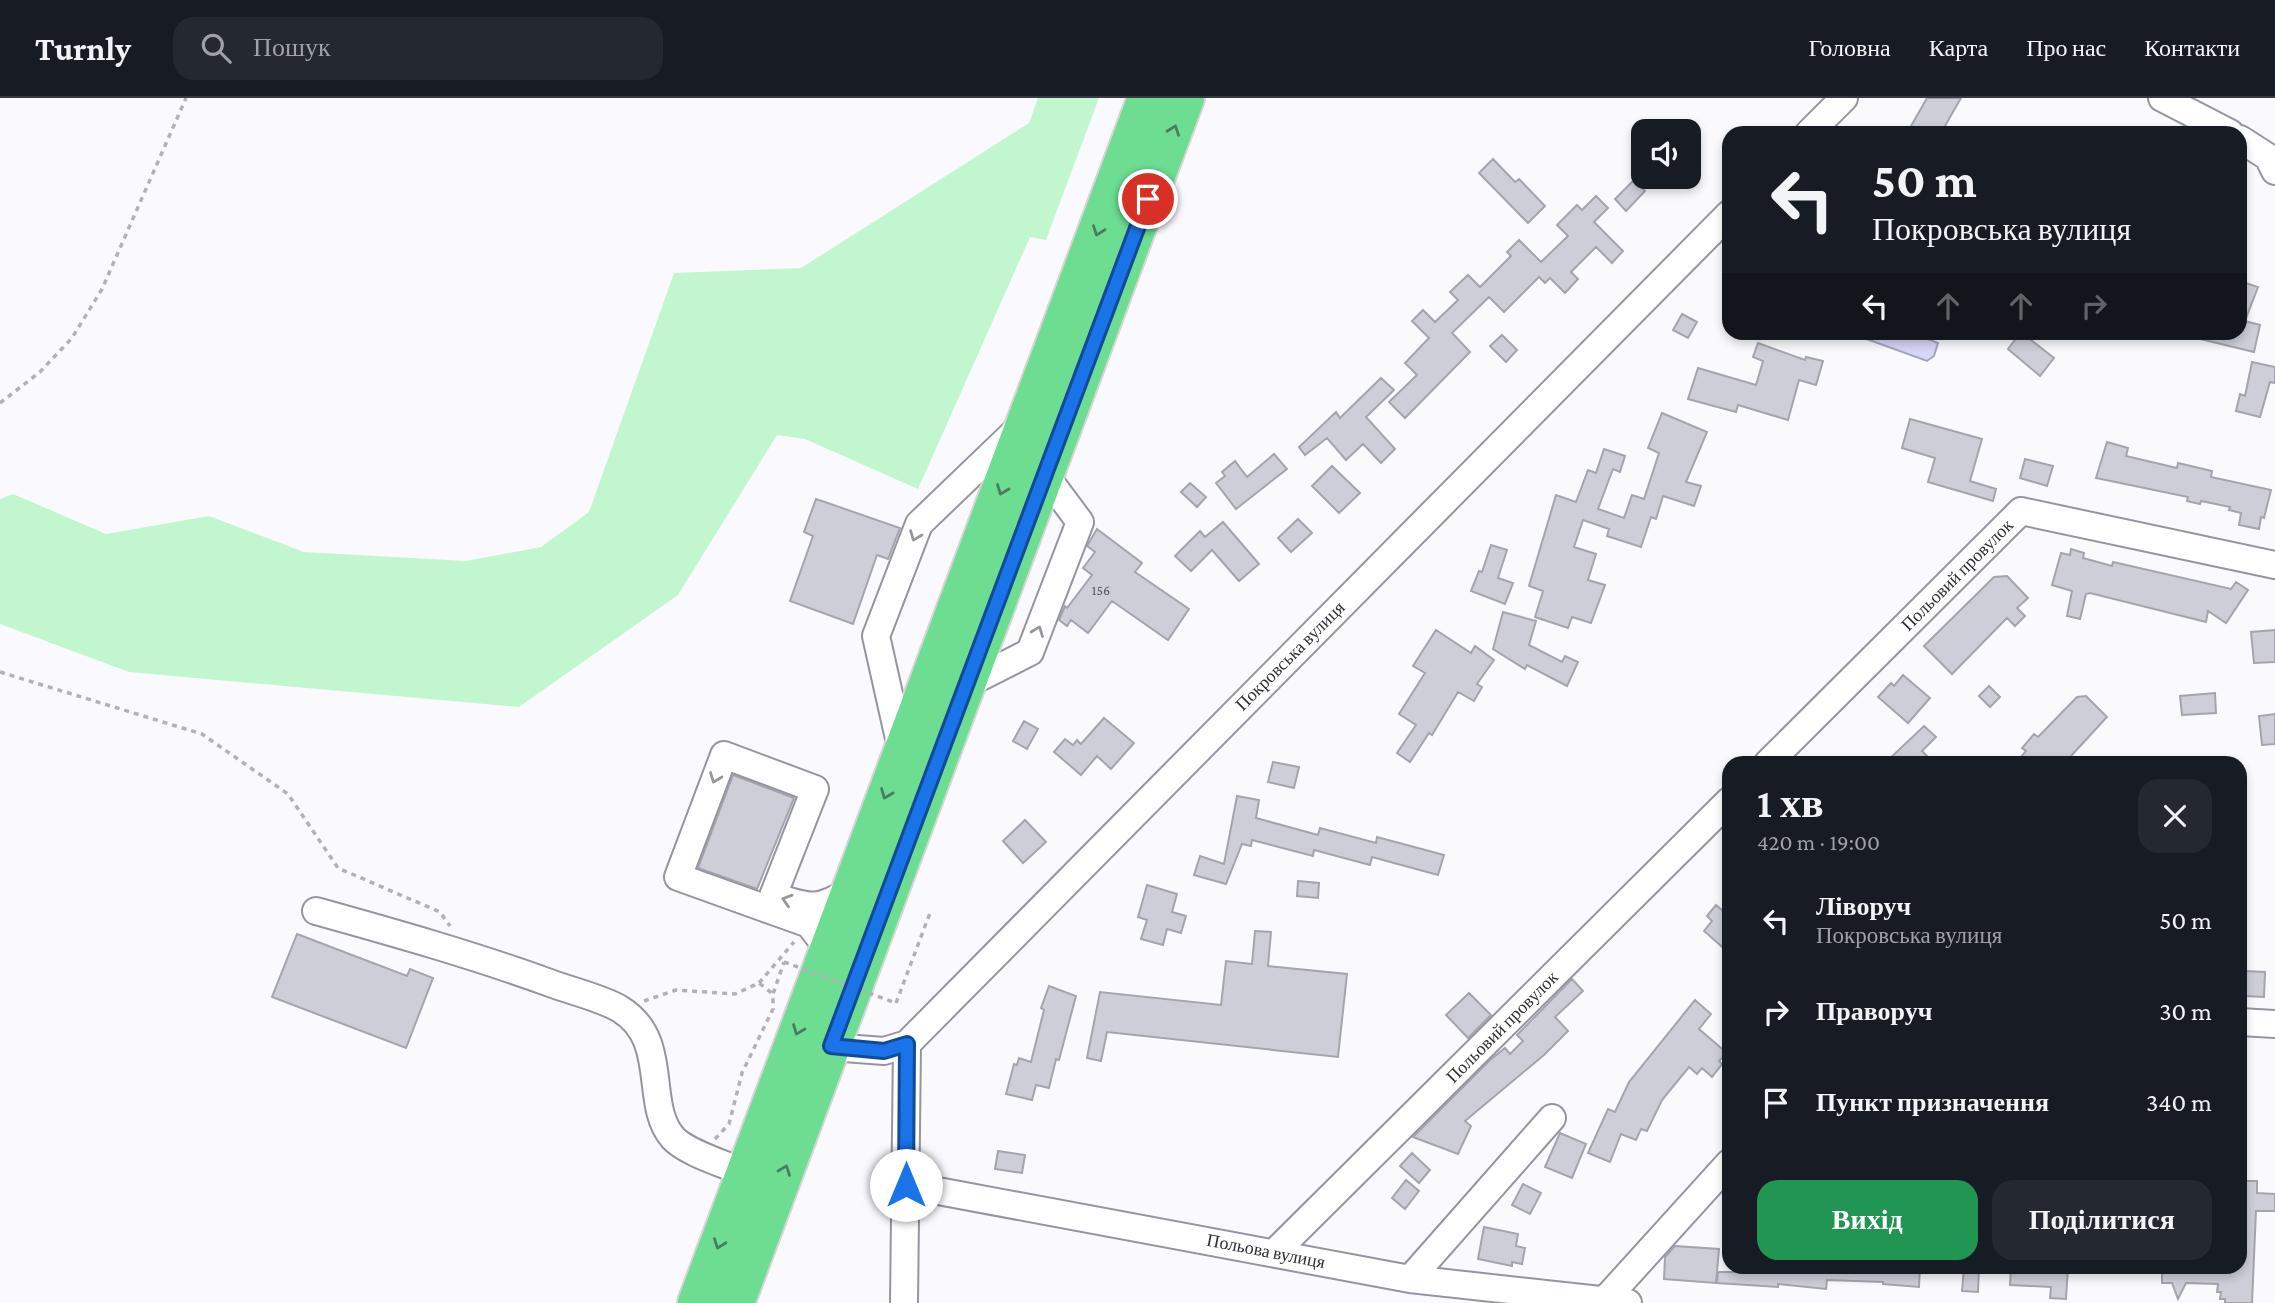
<!DOCTYPE html>
<html lang="uk">
<head>
<meta charset="utf-8">
<style>
	body { margin:0; font-family:"Crimson Pro",serif; background:#242831; color:#f1f3f6; height:100vh; display:flex; flex-direction:column; font-size:26px; white-space:nowrap }
	* { box-sizing:border-box; margin:0 }
	p { font-size:23px; color:#9ea1a6 }
	.icon { flex:none; width:38px; height:38px; fill:none; stroke:currentColor; stroke-width:2; stroke-linecap:round; stroke-linejoin:round }
	.map { position:relative; flex:1; overflow:hidden }
	.sheet { position:absolute; left:1722px; top:658px; width:525px; height:518px; display:flex; flex-direction:column; background:#171b24; border-radius:21px; box-shadow:0 4px 10px #0003 }
	.sheet>* { flex:none }
	.banner { position:absolute; left:1722px; top:28px; width:525px; height:214px; border-radius:21px; box-shadow:0 4px 10px #0003; background:#171b24; color:#f1f3f6; overflow:hidden }
	.fabs { position:absolute; left:1631px; top:21px; display:grid; gap:14px }
	.fabs a { display:grid; place-items:center; width:70px; height:70px; border-radius:14px; background:#171b24; box-shadow:0 4px 10px #0003; font-size:35px }
	.pin { position:absolute; display:grid; place-items:center; width:60px; height:60px; color:#fff; margin:-30px; border:4px solid #fff; border-radius:50%; box-shadow:0 2px 7px #0007 }
	.me { position:absolute; width:77px; margin:-38px; rotate:0deg; stroke-linejoin:round; filter:drop-shadow(0 0 5px #0008) }
	.turn { display:flex; align-items:center; gap:24px; height:147px; padding:0 35px; font-size:32px }
	.turn .icon { width:91px; height:91px; stroke-width:2.5 }
	.turn b { display:block; font-size:49px; line-height:60px }
	.lanes { display:flex; align-items:center; height:66px; padding:0 35px; background:#0003; justify-content:center; gap:35px; direction:ltr }
	.lanes .off { opacity:.35 }
	.round { display:grid; place-items:center; flex:none; width:74px; height:74px; border-radius:21px; background:#242831 }
	.headline { display:flex; align-items:center; justify-content:space-between; height:119px; padding:0 35px }
	h1 { font-size:42px; font-weight:600; line-height:52px }
	.action { display:flex; gap:14px; margin-top:auto; padding:14px 35px }
	.action a { flex:1; height:80px; border-radius:21px; background:#209652; color:#fff; font-size:28px; font-weight:600; line-height:80px; text-align:center }
	.action a+a { background:#242831; color:#f1f3f6 }
	ul { padding:0; list-style:none }
	li { display:flex; align-items:center; gap:21px; height:91px; padding:0 35px }
	li div { flex:1 }
	li b { display:block; font-size:26px }
	li em { font-style:normal }
	header { display:flex; align-items:center; gap:42px; box-sizing:border-box; height:98px; padding:0 35px; background:#171b24; border-bottom:2px solid #363941 }
	header strong { font-size:33px }
	nav { display:flex; gap:38px; margin-inline-start:auto; font-size:24px }
	.search { width:490px; height:63px; background:#242831; display:flex; align-items:center; gap:18px; box-sizing:border-box; padding:0 24px; border-radius:21px; color:#9ea1a6; font-size:26px }
	.map>svg:first-child { display:block }
	.green { fill:#c2f6cf }
	.water { fill:#d6d6f7; stroke:#a4a4bc; stroke-width:2 }
	.building { fill:#ceced9; stroke:#a4a4af; stroke-width:2 }
	.lines { fill:none; stroke-linecap:round; stroke-linejoin:round }
	.minor-casing { stroke:#9595a0; stroke-width:30 }
	.highway-casing { stroke:#d5d5d6; stroke-width:42 }
	.path { stroke:#b2b2b6; stroke-width:3.5; stroke-dasharray:5 5; stroke-linecap:butt }
	.minor { stroke:#fff; stroke-width:26 }
	.highway { stroke:#6cdd91; stroke-width:38 }
	.path-bridge { stroke:#b2b2b6; stroke-width:3.5; stroke-dasharray:5 5; stroke-linecap:butt }
	.oneway { stroke:#4a7d5d }
	.oneway2 { stroke:#979799 }
	.route-casing { stroke:#114b97; stroke-width:18 }
	.route { stroke:#1a73e8; stroke-width:12 }
	.labels { text-anchor:middle; stroke-width:5; stroke-linejoin:round; paint-order:stroke }
	.number-label { font-size:14px; fill:#57575c }
	.street-label { font-size:18px; fill:#2f2f33; stroke:#fff }
</style>
</head>
<body>
<header>
<strong>Turnly</strong>
<div class="search"><svg class="icon" aria-label="search" viewBox="0 0 24 24"><circle cx="10" cy="10" r="6"/><path d="M15 15l6 6"/></svg>Пошук</div>
<nav><a>Головна</a><a>Карта</a><a>Про нас</a><a>Контакти</a></nav>
</header>
<div class="map">
<svg width="2275" height="1205" viewBox="0 0 2275 1205">
	<rect width="100%" height="100%" fill="#fafafe"/>
	<path class="green" d="M1038,0H1099L1046,142L1030,139L918,391L805,341L777,337L678,497L519,609L129,574L0,526V401L13,396L106,436L209,418L304,454L466,463L541,449L589,414L674,175L801,170L1029,25Z"/>
	<path class="water" d="M1864,235H1931L1928,241L1938,245L1934,258L1927,263L1861,239Z"/>
	<path class="building" d="M1927,0H1961L1941,35H1907Z
		M1493,61L1515,84L1519,81L1545,108L1528,125L1479,75Z
		M1634,82L1645,93L1626,113L1615,101Z
		M1596,98L1608,110L1594,124L1623,153L1612,165L1596,149L1571,174L1578,181L1565,195L1550,180L1545,185L1539,179L1504,214L1489,199L1452,235L1470,254L1405,320L1389,304L1417,277L1405,265L1429,240L1412,223L1423,212L1435,224L1458,202L1450,194L1468,177L1480,189L1511,158L1507,154L1519,142L1541,164L1568,138L1557,127L1577,107L1582,112Z
		M2240,183L2258,189L2245,223L2260,227L2254,254L2196,240L2197,234H2240Z
		M1682,216L1697,224L1688,240L1673,232Z
		M2021,234L2054,260L2040,278L2008,251Z
		M1502,237L1517,252L1506,264L1490,248Z
		M1758,245L1805,262L1806,259L1823,263L1816,287L1799,282L1788,322L1738,307L1736,314L1688,301L1698,270L1756,287L1763,263L1753,259Z
		M2252,264L2275,269V285L2270,284L2260,319L2236,313L2240,296L2245,298Z
		M1381,280L1394,292L1366,319L1395,351L1381,365L1363,346L1346,362L1327,340L1305,357L1299,349L1336,314L1340,320Z
		M1662,315L1707,334L1686,384L1701,388L1694,408L1663,398L1656,421L1651,419L1641,449L1607,438L1609,431L1583,422L1574,449L1596,456L1588,482L1605,487L1591,525L1572,519L1568,530L1535,519L1543,493L1529,488L1556,397L1576,404L1588,372L1596,375L1604,351L1625,358L1620,374L1613,371L1598,411L1624,420L1632,397L1644,401L1659,355L1648,350Z
		M1910,321L1982,341L1970,383L1996,391L1993,403L1928,384L1935,360L1902,350Z
		M2107,344L2128,350L2126,358L2177,370L2178,365L2212,373L2211,379L2271,392L2264,420L2261,419L2259,431L2239,427L2241,415L2229,412L2230,409L2201,403L2200,406L2187,403L2188,399L2096,380Z
		M1274,356L1287,371L1236,411L1216,385L1225,378L1222,374L1235,363L1247,379Z
		M2025,361L2053,368L2047,388L2020,380Z
		M1332,368L1360,395L1339,415L1312,388Z
		M1190,385L1206,399L1197,409L1181,394Z
		M816,401L900,430L888,461L877,457L853,526L790,503L813,438L804,434Z
		M1298,421L1312,435L1291,454L1278,440Z
		M1223,424L1259,466L1239,483L1212,452L1191,473L1175,458L1200,433L1205,439Z
		M1097,431L1142,465L1135,474L1189,511L1168,542L1112,503L1088,535L1071,522L1067,528L1059,522L1065,508L1067,510L1092,477L1083,470L1095,454L1087,448Z
		M1491,447L1507,452L1498,480L1513,485L1505,506L1471,493L1479,473L1482,474Z
		M2071,451L2084,455L2083,460L2112,468L2113,464L2231,491L2236,484L2248,492L2226,525L2208,513L2206,524L2090,495L2086,496L2080,521L2067,518L2072,493L2052,487L2061,455L2070,457Z
		M2007,478L2028,500L2017,510L2025,518L2015,528L2007,520L1952,576L1924,548L1994,479Z
		M1503,514L1536,523L1529,547L1562,564L1565,558L1578,564L1567,588L1527,567L1525,571L1493,551Z
		M1436,532L1471,555L1475,548L1494,562L1477,586L1482,589L1474,603L1458,594L1432,637L1429,635L1410,664L1397,655L1416,627L1399,616L1425,575L1413,568Z
		M2275,532V564L2254,565L2251,534Z
		M1903,577L1930,600L1908,625L1878,599L1891,585L1894,588Z
		M1989,588L2000,599L1990,609L1979,598Z
		M2215,595L2216,615L2182,617L2180,598Z
		M2086,598L2107,619L2071,658L2080,665H2016L2026,653L2022,650L2034,636L2038,639L2077,599Z
		M2275,616V646L2262,647L2259,618Z
		M1104,620L1134,645L1111,671L1097,658L1081,677L1054,654L1065,641L1073,647L1077,642L1081,646Z
		M1024,623L1038,631L1027,651L1013,643Z
		M1924,628L1936,639L1922,653L1934,665H1885Z
		M1273,664L1299,669L1294,690L1268,684Z
		M733,677L794,700L757,791L698,770Z
		M1237,698L1259,702L1256,720L1318,737L1320,730L1376,745L1377,739L1444,757L1438,777L1372,759L1370,767L1314,752L1313,758L1252,742L1251,748L1242,746L1226,786L1194,777L1200,758L1224,766Z
		M1025,722L1046,744L1023,765L1003,743Z
		M1298,783L1319,785L1318,800L1297,798Z
		M1147,787L1177,796L1172,814L1186,818L1181,835L1167,831L1163,847L1141,841L1147,822L1138,819Z
		M1716,807L1729,818V855L1704,833L1712,823L1707,818Z
		M1255,833L1271,834L1268,868L1347,876L1338,959L1107,934L1101,963L1087,960L1100,894L1221,907L1226,863L1252,866Z
		M297,836L407,878L410,871L433,880L406,950L272,899Z
		M2244,873L2265,874L2264,899L2244,898Z
		M1572,881L1583,893L1555,919L1568,933L1544,957L1465,1023L1471,1028L1458,1056L1413,1039L1490,962L1505,950L1510,956L1523,943L1517,937Z
		M1049,888L1076,898L1059,962L1056,961L1049,990L1036,987L1032,1002L1006,996L1014,966L1017,967L1019,960L1031,964L1044,912L1041,910Z
		M1469,895L1491,917L1468,940L1446,917Z
		M1695,902L1711,916L1699,931L1727,955L1719,963L1722,966L1712,979L1702,970L1697,976L1689,969L1662,1002L1647,1033L1641,1031L1636,1042L1621,1036L1610,1064L1588,1055L1608,1011L1615,1014L1629,984Z
		M1560,1035L1586,1046L1572,1080L1545,1069Z
		M998,1053L1025,1057L1022,1075L995,1071Z
		M1412,1055L1430,1072L1419,1085L1400,1068Z
		M1406,1082L1419,1093L1405,1111L1392,1100Z
		M2240,1083H2257V1095L2275,1096V1113H2256L2252,1205H2225V1201H2220L2221,1194H2217L2218,1186L2186,1185L2178,1201L2172,1185H2162V1169H2240Z
		M1523,1086L1541,1095L1530,1116L1512,1107Z
		M1484,1129L1518,1136L1516,1148L1525,1150L1522,1166L1512,1164V1168L1478,1161Z
		M1675,1148L1719,1151L1716,1185L1664,1181L1665,1159Z
		M1788,1169H1920L1919,1189L1883,1186V1184L1827,1182L1826,1191L1778,1186V1189L1717,1185L1718,1174H1745V1171L1788,1173Z
		M1964,1169H1979L1978,1194L1962,1193Z
		M2011,1169H2068L2066,1201L2050,1200L2051,1189L2010,1187Z"/>
	<g class="lines">
		<g class="minor-casing">
			<path id="minor" d="M2162,0L2230,35
				M1809,35L1844,0
				M2240,41L2268,59L2275,73
				M967,586L1030,554L1080,424L1045,377
				M902,654L876,538L919,426L1018,331
				M1768,665L2021,413L2275,467
				M316,813C395,835 473,857 550,885C571,893 602,900 620,911C671,942 643,1006 673,1040C687,1055 725,1066 745,1075
				M826,857L822,843L809,826L678,779L724,657L815,691L773,798C808,809 817,814 849,793
				M2240,924L2275,926
				M831,949L884,953L907,946L1729,116
				M906,1087L1410,1181L1628,1205
				M1275,1154L1729,703
				M1410,1181L1552,1020
				M1603,1204L1729,1065
				M904,1205L907,946"/>
		</g>
		<g class="highway-casing">
			<path id="highway" d="M697,1205L1147,0
				M735,1205L1185,0"/>
		</g>
		<path class="path" d="M0,305L40,274L72,240L102,191L186,0
			M0,574L202,636L288,696L338,770L440,814L450,828
			M759,885L794,844
			M644,903L676,892L735,896L759,885L773,896
			M896,905L930,815
			M715,1041L729,1026L742,975L773,911V896L784,864"/>
		<use href="#minor" class="minor"/>
		<use href="#highway" class="highway"/>
		<path class="path-bridge" d="M784,864L896,905"/>
	</g>
	<defs><path id="oneway-chevron" d="M-2-3.5L2.5 0L-2 3.5" fill="none" stroke-width="1.6" stroke-linecap="round" stroke-linejoin="round" transform="scale(1.75)"/></defs>
	<g class="oneway">
		<use href="#oneway-chevron" transform="translate(1174 32) rotate(-70)"/>
		<use href="#oneway-chevron" transform="translate(1098 133) rotate(110)"/>
		<use href="#oneway-chevron" transform="translate(1002 392) rotate(111)"/>
		<use href="#oneway-chevron" transform="translate(886 696) rotate(111)"/>
		<use href="#oneway-chevron" transform="translate(798 932) rotate(111)"/>
		<use href="#oneway-chevron" transform="translate(785 1072) rotate(-69)"/>
		<use href="#oneway-chevron" transform="translate(719 1146) rotate(110)"/>
	</g>
	<g class="oneway2">
		<use href="#oneway-chevron" transform="translate(915 438) rotate(111)"/>
		<use href="#oneway-chevron" transform="translate(1038 533) rotate(-69)"/>
		<use href="#oneway-chevron" transform="translate(715 680) rotate(111)"/>
		<use href="#oneway-chevron" transform="translate(787 802) rotate(-163)"/>
	</g>
	<g class="lines">
		<g class="route-casing">
			<path id="route" d="M906,1087L907,946L884,953L831,948L1148,101"/>
		</g>
		<use href="#route" class="route"/>
	</g>
	<g class="labels">
		<g class="number-label">
			<text x="1101" y="497">156</text>
		</g>
		<g class="street-label">
			<text transform="translate(1957 477) rotate(-45)" y="6">Польовий провулок</text>
			<text transform="translate(1290 558) rotate(-45)" y="6">Покровська вулиця</text>
			<text transform="translate(1502 929) rotate(-45)" y="6">Польовий провулок</text>
			<text transform="translate(1266 1153) rotate(11)" y="6">Польова вулиця</text>
		</g>
	</g>
</svg>
<div class="fabs">
<a><svg class="icon" aria-label="sound" viewBox="0 0 24 24"><path d="M4 9h4l5-4v14l-5-4H4zM17 9q2 3 0 6"/></svg></a>
</div>
<div class="pin" style="left:1148px;top:101px;background:#d93025"><svg class="icon" aria-label="arrive" viewBox="0 0 24 24"><path d="M6 21V4h12l-3 4 3 4H6"/></svg></div>
<svg class="me" style="left:906px;top:1087px" viewBox="-20 -20 40 40"><circle r="19" fill="#fff"/><path d="M0-13L10 11 0 6-10 11z" fill="#1a73e8"/></svg>
<div class="banner">
<div class="turn"><svg class="icon" aria-label="left" viewBox="0 0 24 24"><path d="M17 20v-9H6M10 6l-5 5 5 5"/></svg><div><b>50 m</b>Покровська вулиця</div></div>
<div class="lanes"><svg class="icon" aria-label="left" viewBox="0 0 24 24"><path d="M17 20v-9H6M10 6l-5 5 5 5"/></svg><svg class="icon off" aria-label="ahead" viewBox="0 0 24 24"><path d="M12 20V5M6 11l6-6 6 6"/></svg><svg class="icon off" aria-label="ahead" viewBox="0 0 24 24"><path d="M12 20V5M6 11l6-6 6 6"/></svg><svg class="icon off" aria-label="right" viewBox="0 0 24 24"><path d="M7 20v-9h11M14 6l5 5-5 5"/></svg></div>
</div>
<section class="sheet">
<div class="headline"><div><h1>1 хв</h1><p>420 m · 19:00</p></div><a class="round"><svg class="icon" aria-label="close" viewBox="0 0 24 24"><path d="M6 6l12 12M18 6L6 18"/></svg></a></div>
<ul>
<li><svg class="icon" aria-label="left" viewBox="0 0 24 24"><path d="M17 20v-9H6M10 6l-5 5 5 5"/></svg><div><b>Ліворуч</b><p>Покровська вулиця</p></div><em>50 m</em></li>
<li><svg class="icon" aria-label="right" viewBox="0 0 24 24"><path d="M7 20v-9h11M14 6l5 5-5 5"/></svg><div><b>Праворуч</b></div><em>30 m</em></li>
<li><svg class="icon" aria-label="arrive" viewBox="0 0 24 24"><path d="M6 21V4h12l-3 4 3 4H6"/></svg><div><b>Пункт призначення</b></div><em>340 m</em></li>
</ul>
<div class="action"><a>Вихід</a><a>Поділитися</a></div>
</section>
</div>
</body>
</html>
